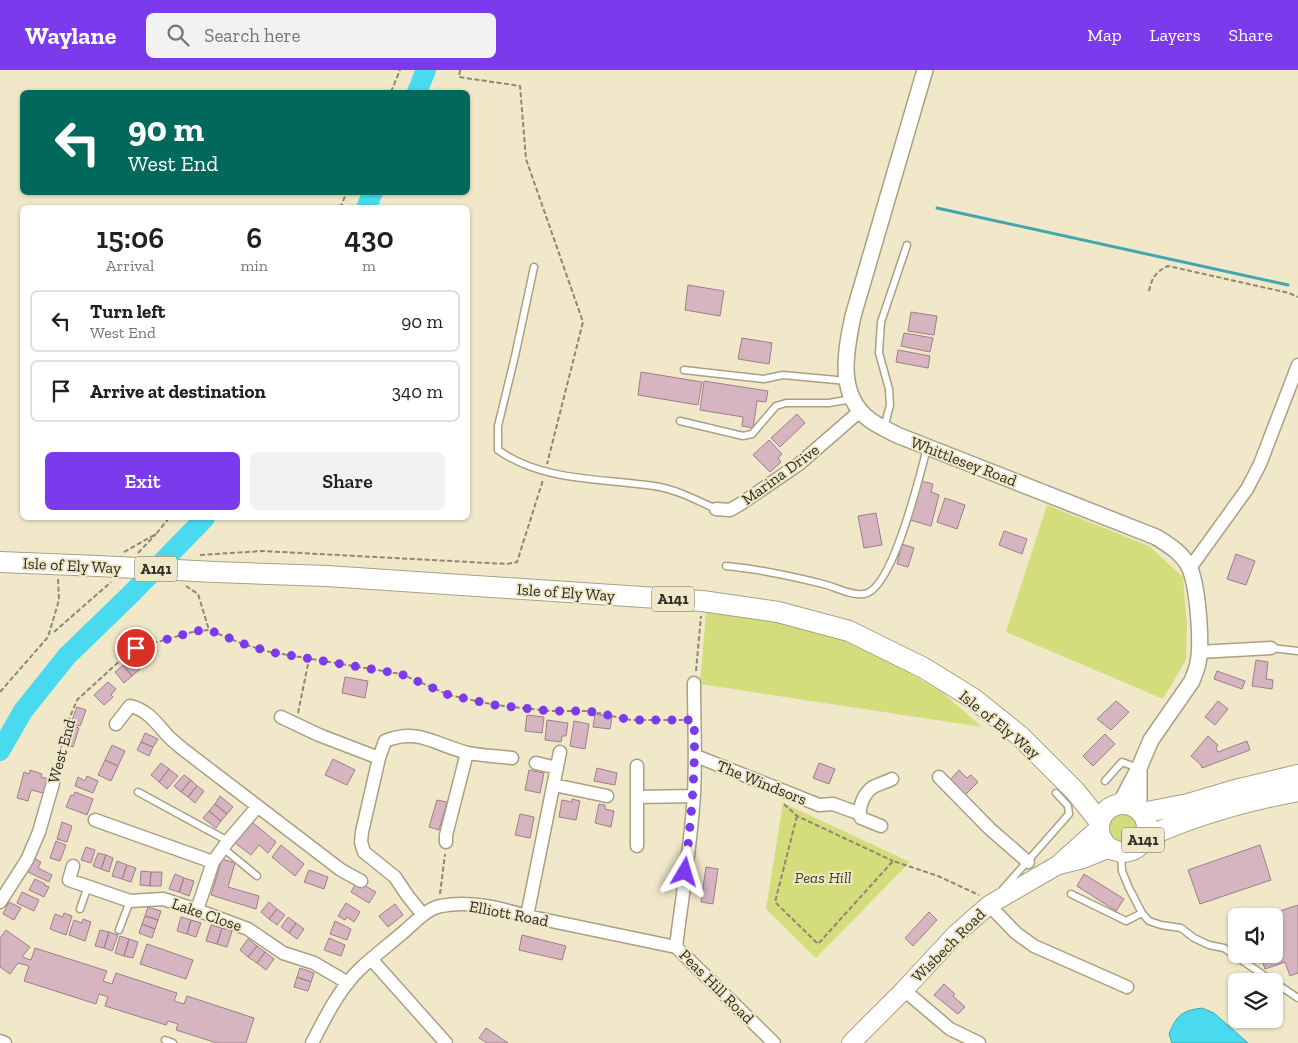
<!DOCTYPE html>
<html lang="en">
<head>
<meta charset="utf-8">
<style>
	body { margin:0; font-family:"Zilla Slab",serif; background:#f2f2f2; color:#202124; height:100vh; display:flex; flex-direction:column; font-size:19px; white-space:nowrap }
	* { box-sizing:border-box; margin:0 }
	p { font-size:16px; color:#757577 }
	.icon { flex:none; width:28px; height:28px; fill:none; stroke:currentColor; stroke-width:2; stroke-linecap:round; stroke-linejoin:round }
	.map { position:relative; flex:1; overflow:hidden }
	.panel { position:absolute; left:20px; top:135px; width:450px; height:315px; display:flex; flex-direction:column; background:#fff; border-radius:8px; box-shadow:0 1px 4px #0004 }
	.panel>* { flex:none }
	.banner { position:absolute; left:20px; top:20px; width:450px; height:105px; border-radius:8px; box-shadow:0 1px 4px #0004; background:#00695c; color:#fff; overflow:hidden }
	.controls { position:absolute; left:1228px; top:838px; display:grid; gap:10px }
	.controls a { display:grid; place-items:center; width:55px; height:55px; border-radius:8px; background:#fff; box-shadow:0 1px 4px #0004; font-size:25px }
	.pin { position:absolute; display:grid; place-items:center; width:42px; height:42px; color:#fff; margin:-21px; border:2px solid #fff; border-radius:50%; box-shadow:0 1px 5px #0007 }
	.me { position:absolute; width:55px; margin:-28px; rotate:7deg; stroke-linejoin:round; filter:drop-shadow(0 0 4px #0008) }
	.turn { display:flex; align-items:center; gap:18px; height:105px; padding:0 25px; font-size:22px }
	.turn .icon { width:65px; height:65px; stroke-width:2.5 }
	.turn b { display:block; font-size:35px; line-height:42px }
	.eta { display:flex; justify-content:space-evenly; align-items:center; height:85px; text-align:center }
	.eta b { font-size:30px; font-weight:600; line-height:35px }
	.action { display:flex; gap:10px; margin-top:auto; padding:10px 25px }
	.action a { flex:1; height:58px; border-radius:8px; background:#7c3aed; color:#fff; font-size:20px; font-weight:600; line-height:58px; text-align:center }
	.action a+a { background:#f2f2f2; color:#202124 }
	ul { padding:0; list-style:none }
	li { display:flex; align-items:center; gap:15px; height:62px; margin:0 10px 8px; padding:0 15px; border:2px solid #e0e0e0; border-radius:8px }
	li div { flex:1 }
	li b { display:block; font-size:19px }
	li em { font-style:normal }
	header { display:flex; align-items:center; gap:30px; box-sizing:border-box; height:70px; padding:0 25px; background:#7c3aed; color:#fff }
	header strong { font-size:24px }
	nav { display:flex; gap:28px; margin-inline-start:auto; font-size:18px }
	.search { width:350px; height:45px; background:#f2f2f2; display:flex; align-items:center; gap:12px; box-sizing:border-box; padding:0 18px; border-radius:8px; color:#757577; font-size:19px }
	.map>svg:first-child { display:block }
	.green { fill:#d3dd7b }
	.water { fill:#4adaef; stroke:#42a6b1 }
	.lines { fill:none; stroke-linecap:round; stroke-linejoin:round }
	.stream { stroke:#42a6b1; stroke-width:3 }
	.river { stroke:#4adaef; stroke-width:20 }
	.building { fill:#d6b5c1; stroke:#9d7e89 }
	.service-casing { stroke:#a9a084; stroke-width:9 }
	.minor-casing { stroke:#a9a084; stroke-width:15 }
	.tertiary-casing { stroke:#a9a084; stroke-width:18 }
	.secondary-casing { stroke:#a9a084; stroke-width:20 }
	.trunk-casing { stroke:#a9a084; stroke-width:22 }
	.path { stroke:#8d8773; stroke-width:2; stroke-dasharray:5 2.5; stroke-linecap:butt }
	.service { stroke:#fff; stroke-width:6 }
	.minor { stroke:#fff; stroke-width:12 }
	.tertiary { stroke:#fff; stroke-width:15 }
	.secondary { stroke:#fff; stroke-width:18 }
	.trunk { stroke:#fff; stroke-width:20 }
	.trunk-bridge-casing { stroke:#a9a084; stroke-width:22; stroke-linecap:butt }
	.trunk-bridge { stroke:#fff; stroke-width:20 }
	.route { stroke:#7c3aed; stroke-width:9; stroke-dasharray:0 16.2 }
	.labels { text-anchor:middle; stroke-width:4; stroke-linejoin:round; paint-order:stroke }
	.shield { fill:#f1e8ca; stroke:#696454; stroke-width:1 }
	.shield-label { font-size:15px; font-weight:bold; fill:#2f2c21 }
	.street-label { font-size:16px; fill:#2f2c21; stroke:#f1e8ca }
	.park-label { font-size:16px; font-style:italic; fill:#40431b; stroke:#f1e8ca }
</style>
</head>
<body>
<header>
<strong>Waylane</strong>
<div class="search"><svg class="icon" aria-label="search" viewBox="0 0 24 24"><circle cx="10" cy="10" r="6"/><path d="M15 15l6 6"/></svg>Search here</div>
<nav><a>Map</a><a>Layers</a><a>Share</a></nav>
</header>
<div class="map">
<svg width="1298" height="973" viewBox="0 0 1298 973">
	<rect width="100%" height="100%" fill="#f1e8ca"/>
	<path class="green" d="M1047,435L1149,476L1183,507L1187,556L1186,590L1163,629L1006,562Z
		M706,542L783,553L844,571L894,594L942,622L982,657L700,614Z
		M783,733L910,792L816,888L766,839Z
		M1109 757a14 14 0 1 1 28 0a14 14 0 1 1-28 0Z"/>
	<path class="water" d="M1202,938L1214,943L1248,973H1172L1169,964C1177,945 1181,941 1202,938Z"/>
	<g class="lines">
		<path class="stream" d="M937,138L1288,215"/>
		<path class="river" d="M417,22L426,0
			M366,138L373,122
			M0,681L23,641L67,586L132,523L205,448"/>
	</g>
	<path class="building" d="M688,215L724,221L720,246L685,240Z
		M911,242L937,246L934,265L908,261Z
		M904,263L933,268L930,282L901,276Z
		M742,268L772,273L769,294L738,289Z
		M898,280L930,286L928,298L896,292Z
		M641,302L702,312L698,335L638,325Z
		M704,311L768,321L766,332L757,331L753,358L742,356L743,347L700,340Z
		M797,344L805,353L780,377L771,368Z
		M769,370L782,384L778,388L781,392L770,402L753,385Z
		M921,411L933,414L931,422L939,425L931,456L910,450Z
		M945,428L965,435L957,459L937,452Z
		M876,443L882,475L864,478L858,446Z
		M1004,461L1027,469L1022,484L999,475Z
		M902,474L914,478L908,497L897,494Z
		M1236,484L1255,491L1246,515L1227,509Z
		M131,588L140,599L132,606L123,595Z
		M1256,590L1268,592L1266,609L1273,610L1272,619L1252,616Z
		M123,595L132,606L124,613L115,602Z
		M1217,601L1245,611L1242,619L1214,609Z
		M345,607L368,611L365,628L342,623Z
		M108,612L116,619L111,625L113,627L104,635L94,625Z
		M1116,631L1129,642L1111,660L1097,649Z
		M1218,631L1228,639L1215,655L1205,647Z
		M77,637L86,640L80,656L71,653Z
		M595,644L612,647L610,659L593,657Z
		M527,645L544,647L542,663L525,661Z
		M547,650L568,653L566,666H562L561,672L545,670Z
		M574,651L589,654L585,679L570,676Z
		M71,655L79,658L73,677L64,674Z
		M145,663L158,669L153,677L141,672Z
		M1105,664L1115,674L1093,696L1083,686Z
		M1208,666L1218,675L1216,678L1218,682L1247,671L1250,680L1202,698L1201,695L1191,686Z
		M141,672L153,677L149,686L137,680Z
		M112,675L125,681L118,696L105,690Z
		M333,689L355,700L347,715L325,705Z
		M105,690L118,696L111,711L98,705Z
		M161,693L169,699L159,712L151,705Z
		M819,693L835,699L829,714L813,708Z
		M597,698L617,703L615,715L594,711Z
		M169,699L178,706L167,719L159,712Z
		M30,700L42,704L41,707L48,709L43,723L31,720L28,731L17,728L24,702L29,704Z
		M529,700L544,703L540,723L525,720Z
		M959,700L967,708L971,705L978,712L964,726L949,711Z
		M184,705L191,710L181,722L174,716Z
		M87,706L98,711L93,723L75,716L78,707L85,711Z
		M191,710L197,716L188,727L181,722Z
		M197,716L204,721L195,733L188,727Z
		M75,722L93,729L87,745L66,737L71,725L73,726Z
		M220,726L233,737L227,744L215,734Z
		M572,729L580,731L576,750L559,747L562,730L572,732Z
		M437,730L447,732L439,760L429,757Z
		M215,734L227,744L221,751L209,741Z
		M599,734L605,735V739L614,741L611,757L595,753Z
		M209,741L221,751L216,758L203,748Z
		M520,744L534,747L530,768L515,765Z
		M62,752L72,756L67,772L57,769Z
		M252,752L276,772L268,783L259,775L251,785L235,773Z
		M56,771L66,775L60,791L50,788Z
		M281,775L304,794L295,806L272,787Z
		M1260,775L1271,810L1200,834L1188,800Z
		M86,777L95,780L91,793L81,790Z
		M98,783L106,785L101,799L93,796Z
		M106,785L113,788L109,802L101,799Z
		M34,788L41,792L38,798L52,805L49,812L28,802Z
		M222,789L235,793L228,817L259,826L256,839L211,825Z
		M117,791L127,795L122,809L112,806Z
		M127,795L136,798L131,812L122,809Z
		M706,797L718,799L713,834L701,832Z
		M309,800L328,807L324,819L304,812Z
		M141,801L151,802L150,816L140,815Z
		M151,802H162L161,816H150Z
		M175,804L184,808L179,822L169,819Z
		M1084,804L1124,829L1116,841L1077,816Z
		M184,808L194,811L189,826L179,822Z
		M35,809L45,814L44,815L49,817L44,827L29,820Z
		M357,811L376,822L369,833L351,822Z
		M22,822L39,830L34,841L17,833Z
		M9,832L21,838L14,850L3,844Z
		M269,832L277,839L269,849L261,842Z
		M346,833L360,842L354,852L347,847L345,850L338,846Z
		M395,834L403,845L388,857L379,846Z
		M1298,835V903L1290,906L1285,892L1265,899L1261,887L1254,890L1252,884H1274V846H1265Z
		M148,837L161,841L158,850L145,846Z
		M277,839L285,845L277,855L269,849Z
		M929,842L937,850L913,876L905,868Z
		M64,843L72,846L66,865L50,859L55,844L63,847Z
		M145,846L158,850L155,859L142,854Z
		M181,847L191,850L187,864L177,861Z
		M288,847L296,853L289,863L281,857Z
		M83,849L91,852L85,871L69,865L74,850L82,853Z
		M191,850L201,853L196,867L187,864Z
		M335,851L351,859L347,870L330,864Z
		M296,853L304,859L297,869L289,863Z
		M142,854L155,859L152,868L139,863Z
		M211,855L222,858L217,874L206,871Z
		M222,858L232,861L227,877L217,874Z
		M6,860L30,877L22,887L31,890L35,878L107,901L103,911L112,914L116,903L177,923L174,931L184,934L187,926L254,948L246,973H217L176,960L178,954L168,951L166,955L105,936L108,927L99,924L96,934L24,911L29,896L18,893L10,904L0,897V868Z
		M100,860L109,862L104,878L95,876Z
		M109,862L118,865L112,881L104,878Z
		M522,865L566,876L562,890L519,880Z
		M120,866L129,869L124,886L115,883Z
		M329,868L345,875L341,886L324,880Z
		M129,869L138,872L133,888L124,886Z
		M248,869L257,876L248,887L240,880Z
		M147,874L193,890L186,909L140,894Z
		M257,876L265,882L257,893L248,887Z
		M265,882L274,889L266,900L257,893Z
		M300,898L314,903L311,912L297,907Z
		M297,907L311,912L308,921L294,917Z
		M944,914L955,924L953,926L965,937L958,944L934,925Z
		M486,958L508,973H487L479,968Z"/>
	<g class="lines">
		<g class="service-casing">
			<path id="service" d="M534,197L515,286L498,356V380C543,412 602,408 654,416C676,419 696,430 716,439
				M684,300L764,309L783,305L847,311
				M680,351L743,366L752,364L776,336L786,333H829L852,329
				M884,358L890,335L889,319L879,283L881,252L907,175
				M726,496C758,499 791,506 823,514C836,517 851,526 864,524C893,520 920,404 927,378
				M1271,578L1298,581
				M1105,711L1122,692L1138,698
				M138,722L228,771
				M223,778L257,806
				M1121,782L1122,801L1129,818L1142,843L1149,851L1161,855L1181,858L1194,868L1209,875L1224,878L1272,911
				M1003,819L1069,744L1068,736L1056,723
				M1071,824L1126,851L1142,843
				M80,839L88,816
				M119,860L130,831
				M1274,912L1298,928
				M165,970L173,973"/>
		</g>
		<g class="minor-casing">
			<path id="minor" d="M716,439L730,440L742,433L799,394L860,341
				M1190,498L1247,419L1260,394L1298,295
				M1199,582L1271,578
				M694,613C694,650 696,687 694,724C691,775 682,827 676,877L774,973
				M281,647L319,665L379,688L362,762L361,772L364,782L395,807L407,825L423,845
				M116,654L130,636C148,640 156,653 168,666C173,671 178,675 184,680L341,800L361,811
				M696,686L819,735L833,734L858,743
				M379,688L385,671C420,657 436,676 469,683C483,686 498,686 512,688
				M536,693L557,698
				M637,696V727
				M939,707L990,759L1028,792
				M554,715L607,726
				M95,750L213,792
				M881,756L861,748C857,739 864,723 873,717C879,714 886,712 892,709
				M446,772V765L467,683
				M637,776V727L694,726
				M73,796L69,810L130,831L163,829L197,840L248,859L283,883L314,893L348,913
				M0,832L27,790L39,762L53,713
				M989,835L1016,863L1034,876L1127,917
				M197,840L213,792L228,771L257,737
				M527,846L560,682
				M372,890L446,973
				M904,920L950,959L979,973
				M0,971L5,973
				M312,973C325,948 339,919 360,899C375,885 391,873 406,860C416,851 428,838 441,836C470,830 499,838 527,846L676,877"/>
		</g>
		<g class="tertiary-casing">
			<path id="tertiary" d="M925,0L853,246C846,280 836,325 870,350C878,356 888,360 897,365L1156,467C1169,475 1184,484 1190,499C1198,518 1202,573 1198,593C1197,599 1194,605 1192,611L1151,670L1139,698L1120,734
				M1139,740V702"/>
		</g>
		<g class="secondary-casing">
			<path id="secondary" d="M1059,795L1083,789L1110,778
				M851,973L904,920L957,863L989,835L1058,795L1099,758"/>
		</g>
		<g class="trunk-casing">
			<path id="trunk" d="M0,492L98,496
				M215,502L327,506L702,531L778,542L849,561L924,598L974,629L1020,666L1075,721L1100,752
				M1099 758a24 24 0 1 1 48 0a24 24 0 1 1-48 0Z
				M1142,743L1188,734L1235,720L1298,705
				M1145,768C1194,745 1245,731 1298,721"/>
		</g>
		<path class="path" d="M460,0L459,7L520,16L526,89L583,252L547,394
			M391,22L400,0
			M340,138L347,122
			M1149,221C1152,207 1156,202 1168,196L1289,223L1298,227
			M124,482L156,464L169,448
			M138,483L156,464
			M200,485L263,481L507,494L517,492L543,410
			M186,516L198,524L209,560
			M54,562L111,512
			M696,601L701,546
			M0,622L48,567L59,530L58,509
			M298,643L309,589
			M55,703L66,657L77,630L124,587L136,578L196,561L209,560L243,574L270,582L401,604L449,625L495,635L550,641H588L631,650H684
			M784,734L797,746L893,791
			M797,746L775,832L818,874L893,791L938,806L979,825
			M440,824L445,784"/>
		<use href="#service" class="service"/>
		<use href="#minor" class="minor"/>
		<use href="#tertiary" class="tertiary"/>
		<use href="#secondary" class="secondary"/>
		<use href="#trunk" class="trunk"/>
		<g class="trunk-bridge-casing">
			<path id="trunk-bridge" d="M98,496L215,502"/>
		</g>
		<use href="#trunk-bridge" class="trunk-bridge"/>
	</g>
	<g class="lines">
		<path class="route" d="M136,578L196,561L209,560L244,574L270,582L401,604L449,625L495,635L550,641H588L631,650H694C696,702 691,750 685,802"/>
	</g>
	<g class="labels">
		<g class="shield">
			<rect x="135" y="486.5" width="42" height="25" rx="4"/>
			<rect x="652" y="516.5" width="42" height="25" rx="4"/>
			<rect x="1122" y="757.5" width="42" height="25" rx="4"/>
		</g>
		<g class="shield-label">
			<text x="156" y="504">A141</text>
			<text x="673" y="534">A141</text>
			<text x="1143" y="775">A141</text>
		</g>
		<g class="street-label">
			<text transform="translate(964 391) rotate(21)" y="6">Whittlesey Road</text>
			<text transform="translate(780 404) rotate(-36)" y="6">Marina Drive</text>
			<text transform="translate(72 495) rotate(3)" y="6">Isle of Ely Way</text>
			<text transform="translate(566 522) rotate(4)" y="6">Isle of Ely Way</text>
			<text transform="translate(1000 654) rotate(39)" y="6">Isle of Ely Way</text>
			<text transform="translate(61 681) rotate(-75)" y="6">West End</text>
			<text transform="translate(762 712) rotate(22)" y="6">The Windsors</text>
			<text transform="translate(509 843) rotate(11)" y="6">Elliott Road</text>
			<text transform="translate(207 844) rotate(19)" y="6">Lake Close</text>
			<text transform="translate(948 875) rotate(-45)" y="6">Wisbech Road</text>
			<text transform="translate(717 916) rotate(45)" y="6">Peas Hill Road</text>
		</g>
		<g class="park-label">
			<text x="823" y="813">Peas Hill</text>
		</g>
	</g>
</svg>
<div class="controls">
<a><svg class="icon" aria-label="sound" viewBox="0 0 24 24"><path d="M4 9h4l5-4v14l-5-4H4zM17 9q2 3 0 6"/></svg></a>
<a><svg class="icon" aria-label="layers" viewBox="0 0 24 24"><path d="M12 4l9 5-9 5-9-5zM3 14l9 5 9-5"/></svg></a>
</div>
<div class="pin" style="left:136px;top:578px;background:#d93025"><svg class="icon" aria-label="arrive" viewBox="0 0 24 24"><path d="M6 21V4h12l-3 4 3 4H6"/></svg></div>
<svg class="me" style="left:685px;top:802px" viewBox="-20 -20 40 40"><path d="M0-17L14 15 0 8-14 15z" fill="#7c3aed" stroke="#fff" stroke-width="4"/></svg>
<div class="banner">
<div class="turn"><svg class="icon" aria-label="left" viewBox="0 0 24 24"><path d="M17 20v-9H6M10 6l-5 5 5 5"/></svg><div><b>90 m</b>West End</div></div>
</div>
<section class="panel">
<div class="eta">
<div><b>15:06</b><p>Arrival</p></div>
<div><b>6</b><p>min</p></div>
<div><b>430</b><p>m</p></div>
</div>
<ul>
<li><svg class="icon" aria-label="left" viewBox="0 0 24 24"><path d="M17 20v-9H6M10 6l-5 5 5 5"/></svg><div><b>Turn left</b><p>West End</p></div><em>90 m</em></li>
<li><svg class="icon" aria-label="arrive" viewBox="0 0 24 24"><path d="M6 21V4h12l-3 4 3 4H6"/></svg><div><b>Arrive at destination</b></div><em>340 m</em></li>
</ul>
<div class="action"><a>Exit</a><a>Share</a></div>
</section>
</div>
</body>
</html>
